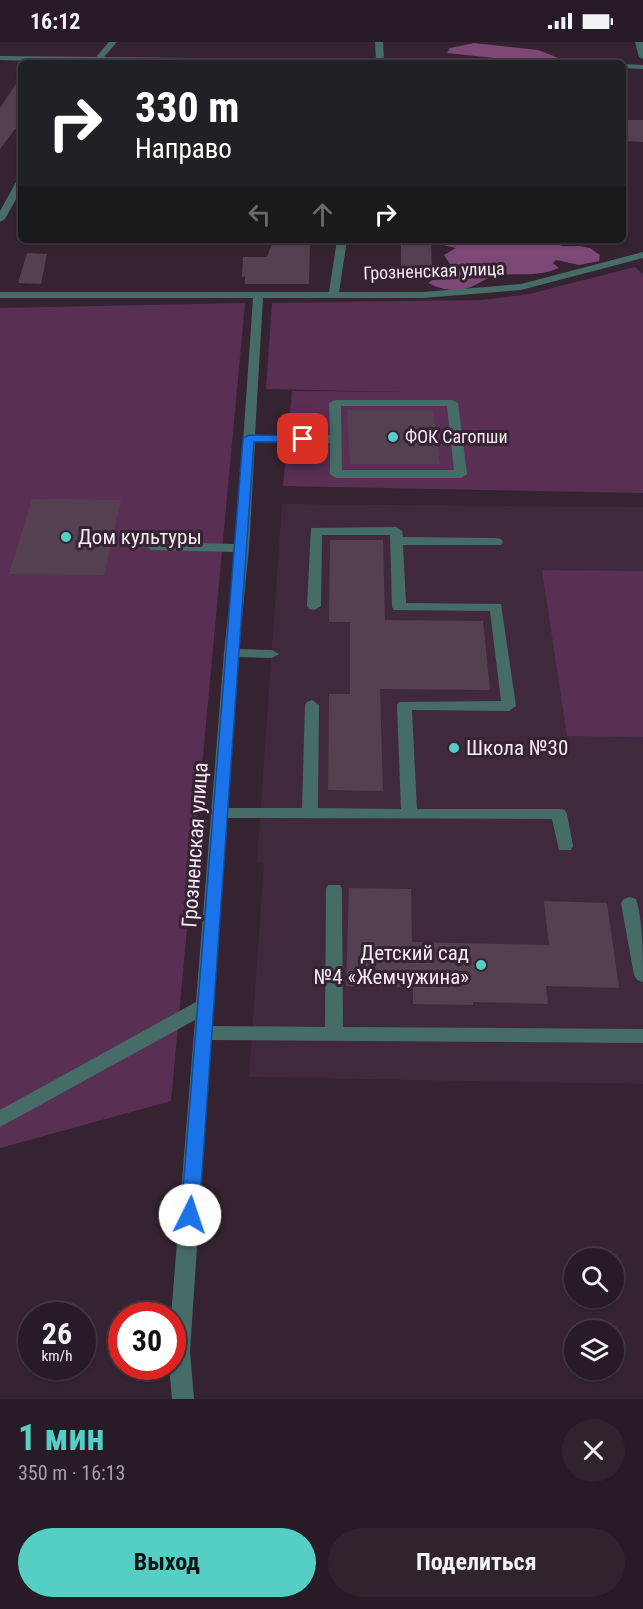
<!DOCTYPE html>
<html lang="ru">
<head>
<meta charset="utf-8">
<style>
	body { margin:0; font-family:"Roboto Condensed",sans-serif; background:#30232e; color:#f1f3f6; height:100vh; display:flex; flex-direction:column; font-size:22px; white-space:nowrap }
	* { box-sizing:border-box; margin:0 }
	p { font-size:20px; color:#a5a1a7 }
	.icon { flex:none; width:33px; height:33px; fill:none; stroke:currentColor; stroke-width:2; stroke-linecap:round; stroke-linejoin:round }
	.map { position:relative; height:1357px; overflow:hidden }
	.sheet { display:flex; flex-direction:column; background:#281a26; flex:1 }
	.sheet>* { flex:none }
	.banner { position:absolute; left:18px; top:18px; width:608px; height:183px; border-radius:9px; box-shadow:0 2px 4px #0004,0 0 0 2px #443843; background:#202124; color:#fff; overflow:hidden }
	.buttons { position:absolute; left:564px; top:1206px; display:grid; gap:12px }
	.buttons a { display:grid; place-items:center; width:60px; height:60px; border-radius:50%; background:#281a26; box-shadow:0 2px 4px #0004,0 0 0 2px #443843; font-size:30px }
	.speed { position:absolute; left:18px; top:1260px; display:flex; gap:12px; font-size:30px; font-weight:700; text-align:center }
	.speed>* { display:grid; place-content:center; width:78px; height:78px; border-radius:50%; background:#281a26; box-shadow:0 2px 4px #0004,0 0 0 2px #443843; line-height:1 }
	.speed small { font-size:15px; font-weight:400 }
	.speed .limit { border:9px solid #d22; background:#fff; color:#111 }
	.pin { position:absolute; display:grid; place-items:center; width:51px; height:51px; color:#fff; margin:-26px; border-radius:12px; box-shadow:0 3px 9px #0006 }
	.me { position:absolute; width:66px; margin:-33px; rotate:4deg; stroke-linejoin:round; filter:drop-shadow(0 0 4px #0008) }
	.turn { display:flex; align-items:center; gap:21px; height:126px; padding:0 18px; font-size:27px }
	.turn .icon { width:78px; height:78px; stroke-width:2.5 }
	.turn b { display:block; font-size:42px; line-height:51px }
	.lanes { display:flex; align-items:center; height:57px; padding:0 18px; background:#0003; justify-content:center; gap:30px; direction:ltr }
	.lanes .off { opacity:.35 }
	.round { display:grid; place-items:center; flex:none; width:63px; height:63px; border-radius:32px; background:#30232e }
	.head { display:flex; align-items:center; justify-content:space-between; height:102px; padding:0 18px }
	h1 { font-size:36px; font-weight:700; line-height:45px; color:#55cec4 }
	.cta { display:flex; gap:12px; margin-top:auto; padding:12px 18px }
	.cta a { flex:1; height:69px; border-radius:36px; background:#55cec4; color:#111; font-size:24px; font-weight:700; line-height:69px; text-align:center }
	.cta a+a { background:#30232e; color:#f1f3f6 }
	.status { display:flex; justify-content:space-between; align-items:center; height:42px; padding:0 30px; background:#281a26; direction:ltr }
	.status svg { height:16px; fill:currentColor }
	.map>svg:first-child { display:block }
	.built { fill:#40293d }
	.green { fill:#592f54 }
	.forest { fill:#7c4875 }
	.building { fill:#544051 }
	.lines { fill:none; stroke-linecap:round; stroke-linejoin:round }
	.minor { fill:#466c68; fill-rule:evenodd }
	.route { fill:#1a73e8; stroke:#114b97; stroke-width:1.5 }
	.poi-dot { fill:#55cec4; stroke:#352332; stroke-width:2 }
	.labels { text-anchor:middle; stroke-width:6; stroke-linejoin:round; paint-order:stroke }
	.far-street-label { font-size:18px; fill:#f5e9f3; stroke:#352332 }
	.far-poi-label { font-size:18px; fill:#f5e9f3; stroke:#352332; text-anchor:start }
	.poi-label { font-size:21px; fill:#f5e9f3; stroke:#352332; text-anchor:start }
	.street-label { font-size:21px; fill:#f5e9f3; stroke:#352332 }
</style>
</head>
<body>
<div class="status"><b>16:12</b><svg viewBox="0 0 49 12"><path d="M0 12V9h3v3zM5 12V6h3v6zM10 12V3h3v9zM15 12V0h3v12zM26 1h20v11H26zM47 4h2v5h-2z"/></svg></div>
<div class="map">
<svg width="643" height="1357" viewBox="0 0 643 1357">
	<rect width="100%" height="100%" fill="#352332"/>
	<path class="built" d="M282,462L643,465V1042L249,1035L264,821L257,820Z"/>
	<path class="green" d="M635,225L643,232V451L283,444L292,349L404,350L266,347L272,261L482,258L529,252Z
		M245,261L171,1059L0,1106V266Z
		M542,528L643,529V695L567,694Z"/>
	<path class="forest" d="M474,1L538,8L561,17L542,21L447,11L450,6Z
		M439,198H474L476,200L481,198H547L562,204H580L590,206L600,213L599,219L579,223L556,218L553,221L559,226C538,235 520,231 499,233C490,234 485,238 477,242C462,251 443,249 428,241L452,225L444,213L456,206L438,202Z"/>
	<path class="building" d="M21,34V88L15,87L0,107V66Z
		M622,78H643V100L622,99Z
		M401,198H431L432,230H401Z
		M272,202L310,203L309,242H245V234L242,235L243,215H267Z
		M27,211L47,212L41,242L18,241Z
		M347,368H433L440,422H350Z
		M32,457L121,458L104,533L9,532Z
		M330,498H383L385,578L483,579L490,648L380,647L383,749L328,748L329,652H350V580H329Z
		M349,846L411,847L412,900L549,903L544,859L607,861L619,946L546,944L548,962L473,960V963L413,962V945L346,944Z"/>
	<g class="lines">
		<path class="minor" d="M109,0H117L104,15L376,18L375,0H383L384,18L446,19L450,21H93L0,18V14L96,15Z
			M635,0H643V17L639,15Z
			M622,22L643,23V27L622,26Z
			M21,137V148L5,177L0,180V169L16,140Z
			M337,198H347L339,250H423L521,242L643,210V216L521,248L423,256H263L255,393H330L329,361L335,358H452L458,361L467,432L461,436H336L330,432V401L255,400L249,506L239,607L272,608L279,612L272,616L238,615L227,766H302L305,663L307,660L312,658L319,663L318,766L401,767L397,663L399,660L501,659L490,569L394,568L392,565L390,493H322L321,564L314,568L309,567L307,564L311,486L396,485L402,489L403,495L496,496L501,497L503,500L501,503H403L406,561L501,562L516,664L509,669L412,668L417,767H559L565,768L567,772L573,804L571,808H559L552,777L227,776L212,984L325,985L326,847L328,843H340L342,847L343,985L643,987V1001L211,998L190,1309L194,1357H172L169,1324H172L171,1274L195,978L0,1085V1068L196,960L224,611L235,510L152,508L145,504L152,500L236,502L253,256H0V250H329ZM341,364H447L454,428H342Z
			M630,855L636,857C643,879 643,915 643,940L637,938L634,933L621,861L624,857Z"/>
	</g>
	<path class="route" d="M249,393L303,394L309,397L303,400H254L199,1173L196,1178L190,1181L183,1178L181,1173L243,396Z"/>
	<g class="poi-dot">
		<circle cx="393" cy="395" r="6"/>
		<circle cx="66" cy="495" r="6"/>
		<circle cx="454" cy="706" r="6"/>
		<circle cx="481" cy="923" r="6"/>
	</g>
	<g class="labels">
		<g class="far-street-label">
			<text transform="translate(434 229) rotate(-2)" y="6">Грозненская улица</text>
		</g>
		<g class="far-poi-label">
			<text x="405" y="401">ФОК Сагопши</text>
		</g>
		<g class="poi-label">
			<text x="78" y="502">Дом культуры</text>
			<text x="466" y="713">Школа №30</text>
			<text x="469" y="918" text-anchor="end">Детский сад<tspan x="469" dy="24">№4 «Жемчужина»</tspan></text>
		</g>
		<g class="street-label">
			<text transform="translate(195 803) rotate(-86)" y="7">Грозненская улица</text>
		</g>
	</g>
</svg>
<div class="buttons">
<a><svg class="icon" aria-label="search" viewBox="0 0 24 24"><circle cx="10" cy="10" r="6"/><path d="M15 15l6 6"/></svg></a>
<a><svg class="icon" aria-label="layers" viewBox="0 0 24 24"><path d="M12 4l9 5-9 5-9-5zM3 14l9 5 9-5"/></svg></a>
</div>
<div class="speed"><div>26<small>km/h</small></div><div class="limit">30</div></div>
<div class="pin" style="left:303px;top:397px;background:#d93025"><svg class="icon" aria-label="arrive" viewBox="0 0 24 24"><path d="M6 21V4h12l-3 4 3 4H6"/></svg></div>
<svg class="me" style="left:190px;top:1173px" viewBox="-20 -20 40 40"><circle r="19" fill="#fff"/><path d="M0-13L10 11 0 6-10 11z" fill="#1a73e8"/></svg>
<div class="banner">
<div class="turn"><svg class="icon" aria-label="right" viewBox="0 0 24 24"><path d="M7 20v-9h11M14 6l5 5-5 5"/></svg><div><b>330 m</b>Направо</div></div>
<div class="lanes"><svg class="icon off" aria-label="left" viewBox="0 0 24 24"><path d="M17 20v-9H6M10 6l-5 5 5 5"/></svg><svg class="icon off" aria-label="ahead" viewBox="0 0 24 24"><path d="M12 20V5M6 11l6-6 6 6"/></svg><svg class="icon" aria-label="right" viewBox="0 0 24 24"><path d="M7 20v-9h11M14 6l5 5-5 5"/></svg></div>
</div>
</div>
<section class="sheet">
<div class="head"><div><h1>1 мин</h1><p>350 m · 16:13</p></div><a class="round"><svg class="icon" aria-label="close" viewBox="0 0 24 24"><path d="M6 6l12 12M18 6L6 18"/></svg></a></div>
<div class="cta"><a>Выход</a><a>Поделиться</a></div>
</section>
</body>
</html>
